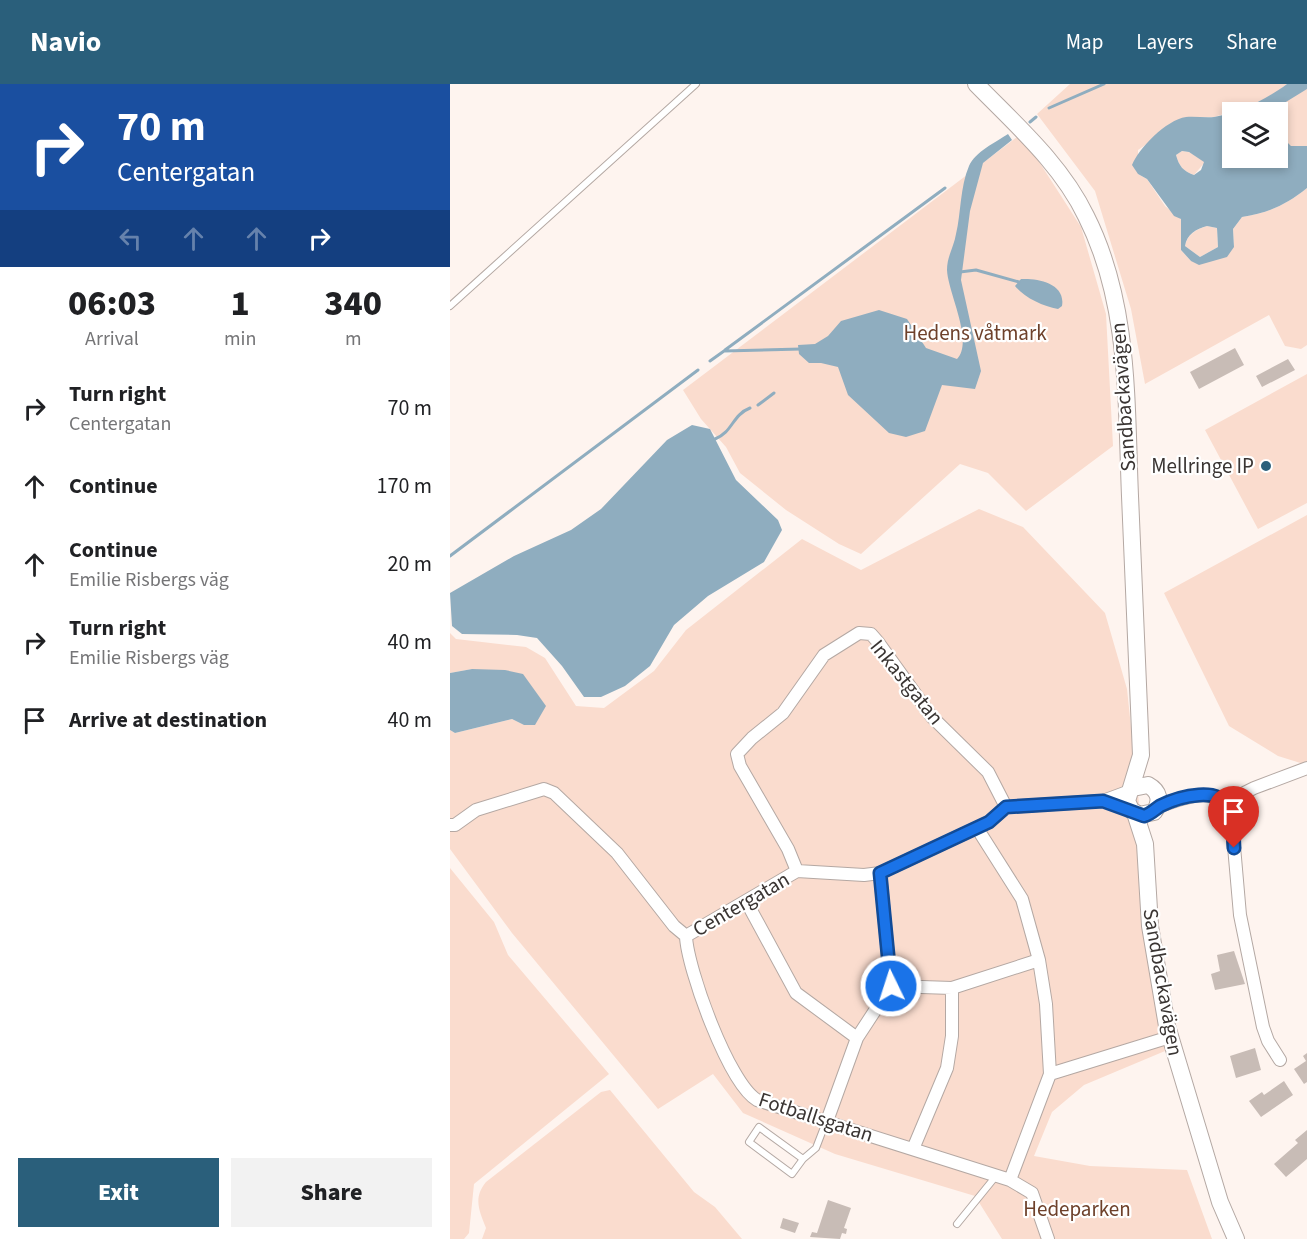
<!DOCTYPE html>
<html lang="en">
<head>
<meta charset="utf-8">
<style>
	body { margin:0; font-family:"Source Sans 3",sans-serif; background:#f2f2f2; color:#202124; height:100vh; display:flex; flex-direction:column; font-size:22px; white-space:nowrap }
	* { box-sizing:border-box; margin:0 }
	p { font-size:20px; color:#757577 }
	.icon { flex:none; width:33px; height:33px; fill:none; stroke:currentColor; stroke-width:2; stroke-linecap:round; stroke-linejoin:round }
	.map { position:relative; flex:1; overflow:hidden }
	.panel { display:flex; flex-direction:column; background:#fff; width:450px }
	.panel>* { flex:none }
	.guide { background:#1a4fa0; color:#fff; overflow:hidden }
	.buttons { position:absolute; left:772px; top:18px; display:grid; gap:12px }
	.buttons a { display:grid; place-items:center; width:66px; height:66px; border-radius:0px; background:#fff; box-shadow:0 3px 9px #0003; font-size:30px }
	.pin { position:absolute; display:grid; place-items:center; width:51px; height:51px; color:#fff; margin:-62px -26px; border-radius:50% 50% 50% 0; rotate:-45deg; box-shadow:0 0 6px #0007 }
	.pin .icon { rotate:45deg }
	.me { position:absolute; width:66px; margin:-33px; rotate:356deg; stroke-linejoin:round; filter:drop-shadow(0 0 4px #0008) }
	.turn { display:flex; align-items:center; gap:21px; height:126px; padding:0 18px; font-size:27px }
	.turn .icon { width:78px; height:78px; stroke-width:2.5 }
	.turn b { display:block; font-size:42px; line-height:51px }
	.lanes { display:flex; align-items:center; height:57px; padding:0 18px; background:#0003; justify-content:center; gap:30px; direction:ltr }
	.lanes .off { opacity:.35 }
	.eta { display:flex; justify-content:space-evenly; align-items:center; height:102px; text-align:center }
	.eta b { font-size:36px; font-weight:800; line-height:42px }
	.cta { display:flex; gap:12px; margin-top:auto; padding:12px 18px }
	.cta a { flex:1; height:69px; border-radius:0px; background:#2a5f7b; color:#fff; font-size:24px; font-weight:800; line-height:69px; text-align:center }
	.cta a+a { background:#f2f2f2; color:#202124 }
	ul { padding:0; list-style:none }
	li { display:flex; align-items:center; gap:18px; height:78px; padding:0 18px }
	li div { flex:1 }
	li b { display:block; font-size:22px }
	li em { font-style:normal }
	header { display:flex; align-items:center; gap:36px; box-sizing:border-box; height:84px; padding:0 30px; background:#2a5f7b; color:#fff }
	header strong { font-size:28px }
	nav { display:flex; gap:33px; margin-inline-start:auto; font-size:21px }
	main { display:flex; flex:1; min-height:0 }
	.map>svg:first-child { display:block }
	.green { fill:#fadcce }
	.water { fill:#8fadbf; fill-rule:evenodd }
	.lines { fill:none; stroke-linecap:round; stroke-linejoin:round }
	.stream { stroke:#8fadbf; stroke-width:3 }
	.building { fill:#c8bcb6 }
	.service-casing { stroke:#b4a8a3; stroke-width:8 }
	.minor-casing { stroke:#b4a8a3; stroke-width:14 }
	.tertiary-casing { stroke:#b4a8a3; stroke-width:18 }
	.service { stroke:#fff; stroke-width:6 }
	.minor { stroke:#fff; stroke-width:12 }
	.tertiary { stroke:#fff; stroke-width:16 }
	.route-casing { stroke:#114b97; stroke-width:15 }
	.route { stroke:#1a73e8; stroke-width:10 }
	.poi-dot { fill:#2a5f7b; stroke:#fff; stroke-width:2 }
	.labels { text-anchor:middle; stroke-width:4.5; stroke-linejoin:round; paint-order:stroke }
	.park-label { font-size:21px; fill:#6e412b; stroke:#fff }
	.street-label { font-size:21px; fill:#3a3533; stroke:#fff }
	.poi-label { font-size:21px; fill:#3a3533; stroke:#fff; text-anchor:end }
</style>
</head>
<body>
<header>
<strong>Navio</strong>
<nav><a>Map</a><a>Layers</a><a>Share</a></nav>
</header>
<main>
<section class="panel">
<div class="guide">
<div class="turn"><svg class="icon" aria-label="right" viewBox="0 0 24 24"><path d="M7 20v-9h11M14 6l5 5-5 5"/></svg><div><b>70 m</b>Centergatan</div></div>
<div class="lanes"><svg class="icon off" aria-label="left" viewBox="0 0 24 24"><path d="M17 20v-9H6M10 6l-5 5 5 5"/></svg><svg class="icon off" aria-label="ahead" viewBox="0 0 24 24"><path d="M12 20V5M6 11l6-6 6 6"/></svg><svg class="icon off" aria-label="ahead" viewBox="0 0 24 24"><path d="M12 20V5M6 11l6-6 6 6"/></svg><svg class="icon" aria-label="right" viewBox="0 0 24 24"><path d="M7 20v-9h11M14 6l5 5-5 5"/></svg></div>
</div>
<div class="eta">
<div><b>06:03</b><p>Arrival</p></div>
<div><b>1</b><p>min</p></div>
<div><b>340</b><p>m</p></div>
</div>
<ul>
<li><svg class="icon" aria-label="right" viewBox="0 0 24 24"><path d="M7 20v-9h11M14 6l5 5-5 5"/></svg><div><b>Turn right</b><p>Centergatan</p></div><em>70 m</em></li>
<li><svg class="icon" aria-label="ahead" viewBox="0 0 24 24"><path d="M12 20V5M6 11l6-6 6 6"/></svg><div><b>Continue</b></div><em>170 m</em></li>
<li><svg class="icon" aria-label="ahead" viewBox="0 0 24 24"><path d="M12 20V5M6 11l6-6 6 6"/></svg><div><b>Continue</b><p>Emilie Risbergs väg</p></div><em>20 m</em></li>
<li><svg class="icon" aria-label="right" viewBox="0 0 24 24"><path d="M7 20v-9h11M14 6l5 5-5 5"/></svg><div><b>Turn right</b><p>Emilie Risbergs väg</p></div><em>40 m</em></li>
<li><svg class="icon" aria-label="arrive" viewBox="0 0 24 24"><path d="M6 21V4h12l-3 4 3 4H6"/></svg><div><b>Arrive at destination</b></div><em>40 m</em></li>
</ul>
<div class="cta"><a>Exit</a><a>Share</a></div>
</section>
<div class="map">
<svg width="857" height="1155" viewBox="0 0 857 1155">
	<rect width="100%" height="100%" fill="#fef4ef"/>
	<path class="green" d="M620,0H837L822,12L793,24L764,33H736L688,66V90L697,95L715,122L731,135V166L741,177L784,162L783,145L792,133C818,129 836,121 857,104V261L851,265L835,262L819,231L695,300L681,225L645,107L587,30Z
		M854,4L857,5V62H841L828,55C833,21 820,28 854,4Z
		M567,53L586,73L631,143L656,230L663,362L576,427L538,389L510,380L411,470L389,460L336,426L290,389L276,363L251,335L233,306Z
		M732,67L739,68L755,78L744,91C733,87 729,82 726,71Z
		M757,142L767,144L768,163L750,173L735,162C737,150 747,145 757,142Z
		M857,290V419L808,445L755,346Z
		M529,425L573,443L655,529L677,605L715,967L634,1001L602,1028L584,1072L640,1082L737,1086L762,1155H552L525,1112L385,1070L293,1029L263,990L208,1025L62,849L0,765V646L5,649L62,635L74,641L22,585L0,589V549L6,555L76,563L95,574L126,622L154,624L204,587L236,546L352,455L411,486Z
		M857,431V681L828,672L779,642L714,509Z
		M0,784L44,838L58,871L159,990L24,1100L19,1149L14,1155H0Z
		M160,1006L244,1108L265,1123L292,1155H32L36,1144C29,1126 23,1114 36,1098L151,1008Z"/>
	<path class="water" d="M837,0H857V5L831,21L828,28H783V74H828V55L836,57L841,62H857V104C836,121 818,129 792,133L783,145L784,163L777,173L749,181L741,177L731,166V135L724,132L697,95L688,90L682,81C689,64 716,36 736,33C745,32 755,34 764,33C789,29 817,15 837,0ZM732,67L739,68L754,78L751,86L744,91C733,87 729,82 726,71ZM757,142L767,144L768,163L750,173L735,162C737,150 746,145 757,142Z
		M558,50L562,56L533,79L520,127L511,196L531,287L525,305L492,301L475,347L456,353L439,349L398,311L388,283L371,279H359L349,270L348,261L365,260L378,252L391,237L429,226L457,235L476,264L507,275C524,257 498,209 497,186C497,172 504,163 506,150C511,129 510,103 519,82C525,68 546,58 558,50Z
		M571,195C587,194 616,199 612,222L608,225C593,222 575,214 565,202Z
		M242,341L260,345L286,396L328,436L332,446L314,478L258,512L224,541L200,582L175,602L151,613H134L112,582L87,554L67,551L12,550L2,542L0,509L64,472L121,446L151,425L217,356Z
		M22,585L55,586L73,590L96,622L85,641H74L62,635L5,649L0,646V589Z"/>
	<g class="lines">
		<path class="stream" d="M599,24L654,0
			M580,38L586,33
			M510,188L526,186L569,198
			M275,266L495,104
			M260,277L274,267L351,265
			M308,321L324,309
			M265,355C283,348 282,331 300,324
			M0,472L248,286"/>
	</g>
	<path class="building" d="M785,264L794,281L749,305L740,288Z
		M838,275L845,286L812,303L806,292Z
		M784,867L795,900L765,906L761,890L770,887L767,871Z
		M805,964L811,986L786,994L780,972Z
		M857,969V998L854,1000L844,985L856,977L853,972Z
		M834,997L843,1011L811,1033L799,1017L812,1008L814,1011Z
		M857,1046V1075L836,1093L824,1080L848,1059L845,1056Z
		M378,1116L401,1124L394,1144L397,1145L396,1150L392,1149L390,1155L360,1153L362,1148L367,1149Z
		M333,1134L349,1139L345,1149L330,1144Z"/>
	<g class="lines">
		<g class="service-casing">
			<path id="service" d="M0,222L246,0
				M353,1075L342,1090L299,1058L309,1043L353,1075L366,1064L376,1038
				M507,1140L546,1092"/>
		</g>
		<g class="minor-casing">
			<path id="minor" d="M776,718L804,704L857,684
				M707,723C732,715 766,699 781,728L790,831L813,943L818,957L830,976
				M0,741H5L26,726L94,705L104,709L167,769L224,842L236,852C237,884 279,1000 307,1016L560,1096L600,990L720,953
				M527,744L572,815L589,876L596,920L600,990
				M347,787L338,765L290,682L287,670L302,654L333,629L374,571L409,549L421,550L428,558L482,633L538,688L556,723
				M296,817L346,909L407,954
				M236,852L347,787L414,791L430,789L539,738L556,723L653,717L680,707
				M441,902L502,904L589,876
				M377,1037L407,954L441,902L430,789
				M463,1065L497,984L502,952V904
				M560,1096L582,1109L598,1155"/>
		</g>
		<g class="tertiary-casing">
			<path id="tertiary" d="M526,0C566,41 611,80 636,132C680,219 676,318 680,412C684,499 688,585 691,671L677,717L681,726L689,731L704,728C712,717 709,707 698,701L683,704
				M685,729L695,760L700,842L717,942L770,1118L786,1155"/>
		</g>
		<use href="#service" class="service"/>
		<use href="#minor" class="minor"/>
		<use href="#tertiary" class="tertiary"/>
	</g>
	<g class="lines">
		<g class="route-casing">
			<path id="route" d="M441,902L430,789L539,738L556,723L653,717L694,732C701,730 704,726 710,722C728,713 772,700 781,727C784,737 783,752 784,764"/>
		</g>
		<use href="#route" class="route"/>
	</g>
	<circle class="poi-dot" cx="816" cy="382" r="6"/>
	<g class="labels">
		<g class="park-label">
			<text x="525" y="256">Hedens våtmark</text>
			<text x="627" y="1132">Hedeparken</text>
		</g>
		<g class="street-label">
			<text transform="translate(673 313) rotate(-94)" y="7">Sandbackavägen</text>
			<text transform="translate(457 598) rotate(51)" y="7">Inkastgatan</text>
			<text transform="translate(291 820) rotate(-30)" y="7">Centergatan</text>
			<text transform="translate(713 898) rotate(80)" y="7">Sandbackavägen</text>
			<text transform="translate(366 1033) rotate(18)" y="7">Fotballsgatan</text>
		</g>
		<g class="poi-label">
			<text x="804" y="389">Mellringe IP</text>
		</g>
	</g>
</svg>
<div class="buttons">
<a><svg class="icon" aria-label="layers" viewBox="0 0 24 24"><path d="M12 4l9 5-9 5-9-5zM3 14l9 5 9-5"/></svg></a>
</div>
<div class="pin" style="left:784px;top:764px;background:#d93025"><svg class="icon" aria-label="arrive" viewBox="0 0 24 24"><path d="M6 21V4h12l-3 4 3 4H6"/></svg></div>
<svg class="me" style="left:441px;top:902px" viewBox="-20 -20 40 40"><circle r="17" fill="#1a73e8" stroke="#fff" stroke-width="3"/><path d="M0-11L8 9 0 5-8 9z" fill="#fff"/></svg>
</div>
</main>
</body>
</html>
